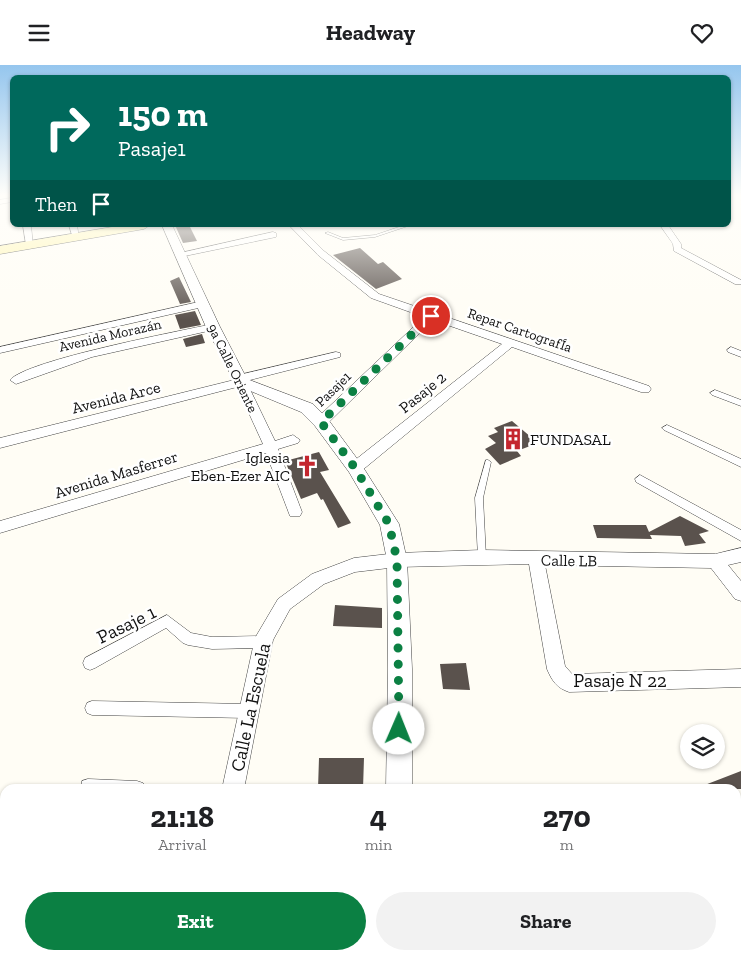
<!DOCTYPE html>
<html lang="en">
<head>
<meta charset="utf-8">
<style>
	body { margin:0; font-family:"Zilla Slab",serif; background:#f2f2f2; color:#202124; height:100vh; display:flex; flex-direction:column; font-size:19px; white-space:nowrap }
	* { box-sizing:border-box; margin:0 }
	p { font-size:16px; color:#757577 }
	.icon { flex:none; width:28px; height:28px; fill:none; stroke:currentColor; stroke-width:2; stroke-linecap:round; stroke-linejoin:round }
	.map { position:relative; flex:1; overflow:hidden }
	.panel { position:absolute; left:0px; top:719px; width:741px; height:176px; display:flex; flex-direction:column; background:#fff; border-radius:15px 15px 0 0; box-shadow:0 1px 4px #0004 }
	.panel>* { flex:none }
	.banner { position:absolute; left:10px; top:10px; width:721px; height:152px; border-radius:8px; box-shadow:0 1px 4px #0004; background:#00695c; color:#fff; overflow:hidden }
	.controls { position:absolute; left:680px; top:659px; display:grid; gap:10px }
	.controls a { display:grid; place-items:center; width:45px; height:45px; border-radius:50%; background:#fff; box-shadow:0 1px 4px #0004; font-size:25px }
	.pin { position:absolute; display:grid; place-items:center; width:42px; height:42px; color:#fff; margin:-21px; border:2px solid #fff; border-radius:50%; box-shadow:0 1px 5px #0007 }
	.me { position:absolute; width:55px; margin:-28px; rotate:1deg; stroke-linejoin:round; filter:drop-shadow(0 0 4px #0008) }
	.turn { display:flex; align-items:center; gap:18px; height:105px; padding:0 25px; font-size:22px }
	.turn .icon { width:65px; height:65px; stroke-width:2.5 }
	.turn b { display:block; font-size:35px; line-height:42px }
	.then { display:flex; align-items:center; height:48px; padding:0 25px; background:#0003; gap:10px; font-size:19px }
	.eta { display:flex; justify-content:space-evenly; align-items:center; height:85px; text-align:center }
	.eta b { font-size:30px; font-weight:700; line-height:35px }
	.primary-button { display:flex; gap:10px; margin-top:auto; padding:10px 25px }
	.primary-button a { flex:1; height:58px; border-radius:30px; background:#0b8043; color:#fff; font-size:20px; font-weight:700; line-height:58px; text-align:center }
	.primary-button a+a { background:#f2f2f2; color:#202124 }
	header { display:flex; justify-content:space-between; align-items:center; height:65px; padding:0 25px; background:#fff; font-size:22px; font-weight:700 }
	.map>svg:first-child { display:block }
	.building { fill:#5a524d }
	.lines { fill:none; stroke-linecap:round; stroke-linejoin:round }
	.service-casing { stroke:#444; stroke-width:1 }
	.pedestrian-casing { stroke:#444; stroke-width:1 }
	.minor-casing { stroke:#444; stroke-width:1 }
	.tertiary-casing { stroke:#444; stroke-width:1 }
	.secondary-casing { stroke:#333; stroke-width:1 }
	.service { fill:#fff; fill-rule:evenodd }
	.pedestrian { fill:#fff; fill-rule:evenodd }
	.minor { fill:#fff; fill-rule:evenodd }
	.tertiary { fill:#fff; fill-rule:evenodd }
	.secondary { fill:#fff6b0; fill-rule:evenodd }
	.route { stroke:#0b8043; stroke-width:9; stroke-dasharray:0 16.2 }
	.labels { text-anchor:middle; stroke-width:5; stroke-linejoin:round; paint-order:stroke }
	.far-street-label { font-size:14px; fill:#111; stroke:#fff }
	.street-label { font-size:16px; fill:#111; stroke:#fff }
	.poi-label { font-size:16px; fill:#111; stroke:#fff; text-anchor:start }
	.near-street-label { font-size:19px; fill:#111; stroke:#fff }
</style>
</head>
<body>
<header><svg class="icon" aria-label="menu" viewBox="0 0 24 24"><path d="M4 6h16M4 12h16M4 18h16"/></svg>Headway<svg class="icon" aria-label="heart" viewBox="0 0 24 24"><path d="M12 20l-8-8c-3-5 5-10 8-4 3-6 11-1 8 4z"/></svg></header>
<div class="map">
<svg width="741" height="894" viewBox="0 0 741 894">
	<rect width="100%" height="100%" fill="#fffdf5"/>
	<path class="building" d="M175,160H189L197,176L183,178Z
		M360,183L378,199L383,197L402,214L376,224L333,190Z
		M179,212L191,237L180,239L170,216Z
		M195,246L201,260L180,264L175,250Z
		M202,269L205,278L186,282L183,274Z
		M512,356L538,378L517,386L521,391L500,400L485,384L496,378L488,371L498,367L494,363Z
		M319,387L329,405L320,407L351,458L338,463L323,434L321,435L317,428L301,434L285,396Z
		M680,451L709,466L699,469L706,478L685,481L681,471L650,470L652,474L597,473L593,460H646L649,467Z
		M335,540L382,543V563L333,561Z
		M466,598L470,625L443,624L440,599Z
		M319,693H364L363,724H318Z
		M741,706V724H697V723Z"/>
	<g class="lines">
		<g class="service-casing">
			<path id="service" d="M405,160H411L375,172L343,175L325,168L328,167L343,173L375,170Z
				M486,395H488L491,397L483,433L486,492L485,494L482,495L479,494L478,492L475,433Z"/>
		</g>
		<g class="pedestrian-casing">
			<path id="pedestrian" d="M731,282L741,286V292L728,287L727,285Z
				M715,325L741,335V341L712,330L710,328Z
				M667,360L741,394V402L664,365L662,363Z
				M640,410L741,465V476L636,417L635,414Z
				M167,550L191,568L212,572L262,571L267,573L269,577L267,581L262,583L212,584L188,580L183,578L166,563L95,603L90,605L85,603L83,598L85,593Z
				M92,636L248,639L253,641L255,646L253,651L248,653L92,650L87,648L85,643L87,638Z
				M88,714L137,716L143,718L145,724H81L82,716Z"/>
		</g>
		<g class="minor-casing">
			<path id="minor" d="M12,133V137L0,139V135Z
				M23,160H31L33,181L26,179Z
				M69,160H77L79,173H73Z
				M289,160H298L324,186L379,229L649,321L651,324L649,327H641L512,282L360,407H350L348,403L350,399L502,279L433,255L326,360H316L315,357L316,354L424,252L371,233L318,190Z
				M660,160H668L681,179V183L741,215V219H735L674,186L673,179Z
				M273,167L276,168V172L180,192L176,189Z
				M203,236L207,237V241L0,288V282Z
				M213,259L217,260V264L92,292L16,319L10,315C27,295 180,266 213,259Z
				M336,287L340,288V292L246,316L275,376L293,370L300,375L298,378L278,384L302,447L300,451H290L266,388L0,468V456L263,379L237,322L0,383V373L234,315L235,311Z
				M741,483V497L728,500L741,516V536L735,534L711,503L545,500L565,601L572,609L741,604V622L569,627C557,623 552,616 547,604L529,499L397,502L355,507L324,519L290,544L273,575L244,724H222L255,573L278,534L312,509L354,493L397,488L482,485L715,489Z
				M741,808V832L736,834V810Z
				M538,890H574L572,894H536Z
				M598,890H624L626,894H600Z"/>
		</g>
		<g class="tertiary-casing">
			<path id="tertiary" d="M162,160H172L220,262L247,314L313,339L327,353L361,399L399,459L407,495L412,604V724H386L388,604L387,495L380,460L349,407L315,361L301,347L236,320L206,262Z
				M380,890H412V894H380Z"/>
		</g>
		<g class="secondary-casing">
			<path id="secondary" d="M124,160H150L144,164L0,189V181Z"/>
		</g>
		<use href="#service" class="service"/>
		<use href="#pedestrian" class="pedestrian"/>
		<use href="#minor" class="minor"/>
		<use href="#tertiary" class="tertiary"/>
		<use href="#secondary" class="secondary"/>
	</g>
	<linearGradient id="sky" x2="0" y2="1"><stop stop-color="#95c6ee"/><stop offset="0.51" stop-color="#fffefa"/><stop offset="1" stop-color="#fffefa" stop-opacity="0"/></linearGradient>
	<rect width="741" height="255" fill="url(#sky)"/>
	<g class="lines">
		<path class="route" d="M399,664L397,495L389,459L355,403L321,357L431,251"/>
	</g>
	<defs>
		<g id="building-bare" transform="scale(1.725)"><path d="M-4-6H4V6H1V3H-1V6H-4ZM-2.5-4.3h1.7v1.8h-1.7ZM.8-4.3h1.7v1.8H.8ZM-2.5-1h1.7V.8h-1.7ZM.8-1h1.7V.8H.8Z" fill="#c4262e" stroke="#fff" stroke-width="2.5" paint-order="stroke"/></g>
		<g id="church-bare" transform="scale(1.725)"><path d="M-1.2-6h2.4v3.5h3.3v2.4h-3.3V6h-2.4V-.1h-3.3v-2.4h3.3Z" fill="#c4262e" stroke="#fff" stroke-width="2.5" paint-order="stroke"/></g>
	</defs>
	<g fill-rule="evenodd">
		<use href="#building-bare" x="513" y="374"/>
		<use href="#church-bare" x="307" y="401"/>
	</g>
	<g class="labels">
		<g class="far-street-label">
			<text transform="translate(520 265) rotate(19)" y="5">Repar CartografÍa</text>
			<text transform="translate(110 270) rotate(-13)" y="5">Avenida Morazán</text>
			<text transform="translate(233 303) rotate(64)" y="5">9a Calle Oriente</text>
			<text transform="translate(333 324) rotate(-44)" y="5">Pasaje1</text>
		</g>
		<g class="street-label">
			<text transform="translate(422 327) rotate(-39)" y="6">Pasaje 2</text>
			<text transform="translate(116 332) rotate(-14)" y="6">Avenida Arce</text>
			<text transform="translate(116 409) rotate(-17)" y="6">Avenida Masferrer</text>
			<text transform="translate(569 495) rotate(1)" y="6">Calle LB</text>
		</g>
		<g class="poi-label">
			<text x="530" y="380">FUNDASAL</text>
			<text x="290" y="398" text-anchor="end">Iglesia<tspan x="290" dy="18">Eben-Ezer AIC</tspan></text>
		</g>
		<g class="near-street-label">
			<text transform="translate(126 559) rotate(-26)" y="7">Pasaje 1</text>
			<text x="620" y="622">Pasaje N 22</text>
			<text transform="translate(250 642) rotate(-78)" y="7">Calle La Escuela</text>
		</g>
	</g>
</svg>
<div class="controls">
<a><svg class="icon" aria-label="layers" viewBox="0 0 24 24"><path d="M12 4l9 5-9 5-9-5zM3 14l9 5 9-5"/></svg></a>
</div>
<div class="pin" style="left:431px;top:251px;background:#d93025"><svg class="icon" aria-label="arrive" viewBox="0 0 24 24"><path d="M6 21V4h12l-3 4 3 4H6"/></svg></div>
<svg class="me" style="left:399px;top:664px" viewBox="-20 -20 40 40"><circle r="19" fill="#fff"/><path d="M0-13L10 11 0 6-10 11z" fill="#0b8043"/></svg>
<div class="banner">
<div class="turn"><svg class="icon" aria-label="right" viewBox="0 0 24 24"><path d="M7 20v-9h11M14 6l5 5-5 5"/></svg><div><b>150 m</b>Pasaje1</div></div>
<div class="then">Then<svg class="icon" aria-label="arrive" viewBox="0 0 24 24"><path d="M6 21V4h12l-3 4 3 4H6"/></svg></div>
</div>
<section class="panel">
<div class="eta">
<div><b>21:18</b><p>Arrival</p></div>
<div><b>4</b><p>min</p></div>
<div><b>270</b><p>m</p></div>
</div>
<div class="primary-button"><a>Exit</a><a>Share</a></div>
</section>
</div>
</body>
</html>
